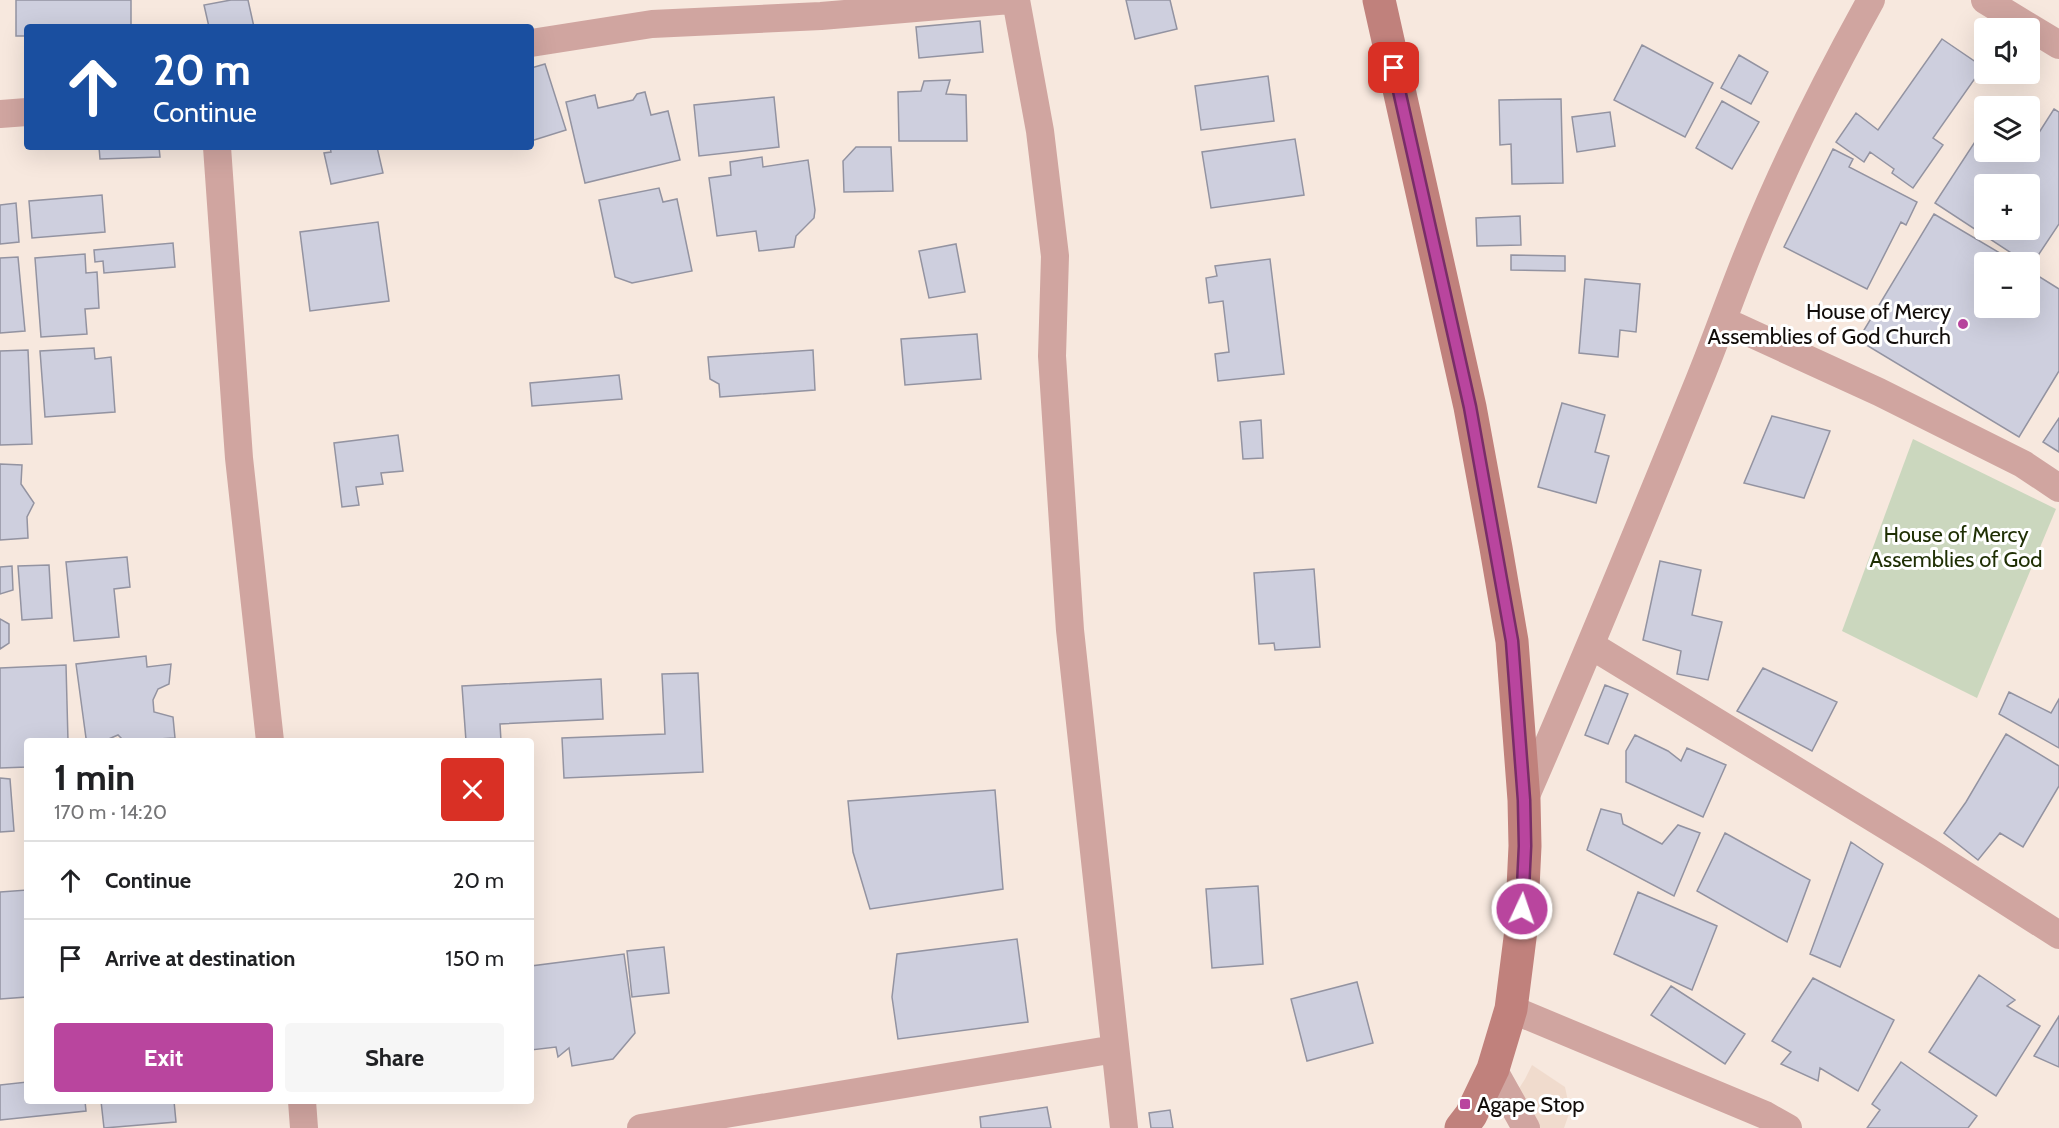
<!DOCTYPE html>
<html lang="en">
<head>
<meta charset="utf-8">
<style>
	body { margin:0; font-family:Cabin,sans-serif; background:#f6f6f6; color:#202124; height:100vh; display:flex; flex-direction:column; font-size:22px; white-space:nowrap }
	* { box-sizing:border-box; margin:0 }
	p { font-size:20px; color:#757577 }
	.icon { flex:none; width:33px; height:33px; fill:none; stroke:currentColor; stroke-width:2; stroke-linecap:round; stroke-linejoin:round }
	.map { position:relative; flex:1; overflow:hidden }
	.panel { position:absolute; left:24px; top:738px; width:510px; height:366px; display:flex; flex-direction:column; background:#fff; border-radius:6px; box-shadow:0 6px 24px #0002 }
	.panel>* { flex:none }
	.top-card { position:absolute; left:24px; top:24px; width:510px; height:126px; border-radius:6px; box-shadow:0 6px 24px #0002; background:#1a4fa0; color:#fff; overflow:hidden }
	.fabs { position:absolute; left:1974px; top:18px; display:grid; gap:12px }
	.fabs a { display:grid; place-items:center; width:66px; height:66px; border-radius:6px; background:#fff; box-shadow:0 6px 24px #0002; font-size:30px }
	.pin { position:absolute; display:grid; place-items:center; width:51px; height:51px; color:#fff; margin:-26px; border-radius:12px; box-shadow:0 3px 9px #0006 }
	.me { position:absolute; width:66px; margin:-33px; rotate:3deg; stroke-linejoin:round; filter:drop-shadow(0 0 4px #0008) }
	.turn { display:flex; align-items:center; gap:21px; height:126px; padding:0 30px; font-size:27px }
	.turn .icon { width:78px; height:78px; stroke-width:2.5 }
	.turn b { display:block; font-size:42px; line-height:51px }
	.round { display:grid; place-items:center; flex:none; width:63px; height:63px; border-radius:6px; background:#f6f6f6 }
	.summary { display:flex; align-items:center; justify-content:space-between; height:102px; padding:0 30px }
	h1 { font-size:36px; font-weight:700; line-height:45px }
	.cta { display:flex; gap:12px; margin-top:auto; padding:12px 30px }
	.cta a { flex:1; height:69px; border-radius:6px; background:#b9459e; color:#fff; font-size:24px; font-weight:700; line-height:69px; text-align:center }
	.cta a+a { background:#f6f6f6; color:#202124 }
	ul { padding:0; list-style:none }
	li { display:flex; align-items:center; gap:18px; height:78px; padding:0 30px; border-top:2px solid #e0e0e0 }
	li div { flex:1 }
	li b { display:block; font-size:22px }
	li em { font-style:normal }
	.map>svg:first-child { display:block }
	.built { fill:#f0dbcd }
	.green { fill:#cbd7be }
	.building { fill:#cecfde; stroke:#9393a1; stroke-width:1.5; fill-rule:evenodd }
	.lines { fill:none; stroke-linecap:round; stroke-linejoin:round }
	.street { stroke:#d0a5a0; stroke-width:28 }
	.secondary { stroke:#c0817c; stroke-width:33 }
	.route-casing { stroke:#782d67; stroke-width:15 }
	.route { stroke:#b9459e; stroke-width:10 }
	.poi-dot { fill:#b9459e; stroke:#fff; stroke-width:2 }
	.labels { text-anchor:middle; stroke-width:6; stroke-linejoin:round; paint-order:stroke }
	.poi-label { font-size:22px; fill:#120d0a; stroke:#fff; text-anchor:end }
	.park-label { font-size:22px; fill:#1f2f04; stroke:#fff }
</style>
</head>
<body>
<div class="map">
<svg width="2059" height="1128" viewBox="0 0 2059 1128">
	<rect width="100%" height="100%" fill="#f7e8de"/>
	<path class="built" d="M1532,1065L1565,1087L1570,1111L1564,1128H1537L1518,1090L1525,1079Z"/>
	<path class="green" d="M1913,439L2056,509L1977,698L1842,631Z"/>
	<path class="building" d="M16,0H131V27H27V36H16Z
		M231,0H248L254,27H209L204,5Z
		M1126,0H1170L1177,29L1135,39Z
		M980,21L983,52L919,58L916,27Z
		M1942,39L1983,67L1933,138L1943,145L1913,188L1892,173L1894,169L1870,152L1864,162L1836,142L1856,113L1878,130Z
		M1642,45L1713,83L1685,137L1614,100Z
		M1739,55L1768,72L1751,104L1721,88Z
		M545,64L566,130L531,141V68Z
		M1268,76L1274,121L1201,130L1195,86Z
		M950,80L946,94L966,95L967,141H899L898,92L921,91L924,81Z
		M645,92L651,115L668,111L680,160L585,183L566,102L595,95L598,108L633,100L637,94Z
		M774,97L779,147L699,156L694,105Z
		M1561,99L1563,183L1512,184L1511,144L1500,145L1499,100Z
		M1722,101L1759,122L1732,169L1696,148Z
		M2054,109L2059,112V224L2031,266L2030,262H2025L1935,203L1984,128V152H2030V139L2033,142ZM1984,184H2030V230H1984Z
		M1610,112L1615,146L1577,152L1572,117Z
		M1295,139L1304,195L1211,208L1202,152Z
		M99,147H159L160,157L100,159Z
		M330,147H377L383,173L331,184L324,153L331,152Z
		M856,147H891L893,191L844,192L843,161Z
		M1833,149L1853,159L1849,167L1917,202L1906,225L1901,222L1867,289L1784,247Z
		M762,157L763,167L808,160L815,210L814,218L796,236L794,247L759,251L756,231L717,236L709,178L731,175L730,162Z
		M659,188L663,202L677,199L692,271L632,283L615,277L599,200Z
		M102,195L105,232L32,238L29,201Z
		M16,203L19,242L0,244V205Z
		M1934,214L2015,262H1984V308H2030V271L2059,289V371L2019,437L1858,340Z
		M1520,216L1521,245L1477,246L1476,218Z
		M378,222L389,301L310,311L300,232Z
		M173,243L175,267L104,273L103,261L95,262L94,250Z
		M956,244L965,292L929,298L919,251Z
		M85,254L86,273L97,272L99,308L85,309L87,334L41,337L35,258Z
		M1511,255L1565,256V271L1511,270Z
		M18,257L25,331L0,333V258Z
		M1270,259L1284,374L1218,381L1215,354L1229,352L1223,301L1209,303L1206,278L1217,276L1215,266Z
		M1585,279L1640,284L1636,332L1620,330L1618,357L1579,353Z
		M977,334L981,379L905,385L901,339Z
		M94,348L95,359L111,357L115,412L45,417L40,351Z
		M28,350L32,444L0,445V351Z
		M813,350L815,390L720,397L719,384L710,379L708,357Z
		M619,375L622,399L532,406L530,383Z
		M1562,403L1605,415L1595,452L1609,456L1596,503L1538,487Z
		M1772,416L1830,431L1804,498L1744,483Z
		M2059,418V452L2043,442Z
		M1261,420L1263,458L1243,459L1240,422Z
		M398,435L403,471L381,473L383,484L356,487L359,505L342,507L334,443Z
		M0,464L22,465L21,484L34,503L27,517L28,538L0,540Z
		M127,557L130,587L114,589L119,637L74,641L66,562Z
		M1660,561L1701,570L1692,615L1722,622L1708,680L1677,674L1681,651L1643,640Z
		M49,565L52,618L22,620L18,566Z
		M12,566L13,590L0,594V567Z
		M1314,569L1320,647L1275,650L1274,643L1259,644L1254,573Z
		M0,619L9,624V643L0,649Z
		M146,656L147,667L171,664L169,684L158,689L153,700L154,712L173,717L175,738L124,741L118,735L104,741H90L86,738L76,664Z
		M66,665L68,741H27V767L0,768V668Z
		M1763,668L1837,702L1812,751L1737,711Z
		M698,673L703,772L564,778L562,738L665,734L662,674Z
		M601,679L603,719L500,724L501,741H466L462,686Z
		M1605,685L1628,694L1608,744L1585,735Z
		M2009,692L2051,713L2059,699V748L1999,714Z
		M2006,734L2059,766V786L2023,847L2000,833L1978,860L1944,833L1966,802Z
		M1635,735L1668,751L1681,761L1687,748L1726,765L1703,817L1626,782V751Z
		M0,778L10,779L14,831L0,832Z
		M995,790L1003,889L870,909L853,852L848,801Z
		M1601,809L1621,814L1623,824L1662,844L1678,825L1700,833L1674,896L1587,850Z
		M1725,833L1810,880L1787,942L1697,891Z
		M1851,842L1883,864L1840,967L1810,954Z
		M1258,886L1263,964L1212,968L1206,889Z
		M27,890V997L0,999V892Z
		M1638,892L1717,926L1692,990L1614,954Z
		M1017,939L1028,1022L898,1039L892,997L897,954Z
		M664,947L669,993L632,997L627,951Z
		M624,954L635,1033L613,1059L572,1066L569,1048L558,1057L556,1047L531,1050V966Z
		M1979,975L2015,1000L2007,1006L2040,1026L1996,1096L1929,1052Z
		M1813,978L1894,1020L1858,1091L1820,1068L1818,1081L1781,1064L1791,1052L1772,1041Z
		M1357,982L1373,1043L1307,1061L1291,999Z
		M1671,986L1745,1034L1725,1064L1651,1015Z
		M2059,1016V1067L2034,1056Z
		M1901,1062L1977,1116L1968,1128H1867L1880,1110L1872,1104Z
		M27,1082V1101H85L86,1111L0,1120V1085Z
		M101,1101H174L176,1122L104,1128Z
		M1047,1107L1051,1128H981L980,1117Z
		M1170,1110L1173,1128H1151L1149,1113Z"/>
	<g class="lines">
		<path class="street" d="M1016,0L1040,131L1055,256L1052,356L1070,630L1124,1128
			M1985,0L2059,45
			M531,43L652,24L821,16L1010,0
			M0,114L27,112
			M217,147L239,458L270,741
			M1724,321L1879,392L2023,464L2059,488
			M1592,646L1929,852L2059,935
			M1524,800C1585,661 1642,521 1699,381C1717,337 1732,293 1750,249C1785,163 1826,81 1871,0
			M1511,1009L1765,1115L1788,1128
			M1493,1069L1526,1128
			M302,1101L304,1128
			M641,1128L1115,1049"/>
		<path class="secondary" d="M1379,0L1470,407L1496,548L1512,641L1524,800L1525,846L1521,930L1511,1009L1493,1069L1471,1115L1461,1128"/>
	</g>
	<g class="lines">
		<g class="route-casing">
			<path id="route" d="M1394,68L1470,407L1512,641L1524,800L1525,846L1522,909"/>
		</g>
		<use href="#route" class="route"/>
	</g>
	<g class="poi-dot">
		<circle cx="1963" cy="324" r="6"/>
		<rect x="1459" y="1098" width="12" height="12" rx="3"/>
	</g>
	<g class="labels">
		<g class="poi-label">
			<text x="1951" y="319">House of Mercy<tspan x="1951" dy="25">Assemblies of God Church</tspan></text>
			<text x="1477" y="1112" text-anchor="start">Agape Stop</text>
		</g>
		<g class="park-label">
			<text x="1956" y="542">House of Mercy<tspan x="1956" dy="25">Assemblies of God</tspan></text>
		</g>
	</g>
</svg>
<div class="fabs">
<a><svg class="icon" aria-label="sound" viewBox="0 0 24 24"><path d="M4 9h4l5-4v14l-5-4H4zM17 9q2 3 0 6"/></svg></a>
<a><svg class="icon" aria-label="layers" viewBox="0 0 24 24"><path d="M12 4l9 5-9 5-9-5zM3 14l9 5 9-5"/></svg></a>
<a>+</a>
<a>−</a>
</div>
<div class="pin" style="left:1394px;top:68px;background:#d93025"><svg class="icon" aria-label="arrive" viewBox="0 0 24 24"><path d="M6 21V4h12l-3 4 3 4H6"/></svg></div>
<svg class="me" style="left:1522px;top:909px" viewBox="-20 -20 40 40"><circle r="17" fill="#b9459e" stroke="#fff" stroke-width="3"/><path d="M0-11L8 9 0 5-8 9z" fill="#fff"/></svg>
<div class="top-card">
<div class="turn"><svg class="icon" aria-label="ahead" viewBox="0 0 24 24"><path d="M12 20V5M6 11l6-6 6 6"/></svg><div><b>20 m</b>Continue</div></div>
</div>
<section class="panel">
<div class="summary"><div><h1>1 min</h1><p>170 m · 14:20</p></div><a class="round" style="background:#d93025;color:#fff"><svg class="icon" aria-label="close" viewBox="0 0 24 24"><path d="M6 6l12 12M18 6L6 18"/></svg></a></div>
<ul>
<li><svg class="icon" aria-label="ahead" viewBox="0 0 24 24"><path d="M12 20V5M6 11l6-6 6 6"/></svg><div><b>Continue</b></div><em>20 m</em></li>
<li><svg class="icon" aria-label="arrive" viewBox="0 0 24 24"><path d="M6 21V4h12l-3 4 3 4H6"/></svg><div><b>Arrive at destination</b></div><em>150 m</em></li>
</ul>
<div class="cta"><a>Exit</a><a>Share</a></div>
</section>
</div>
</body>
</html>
